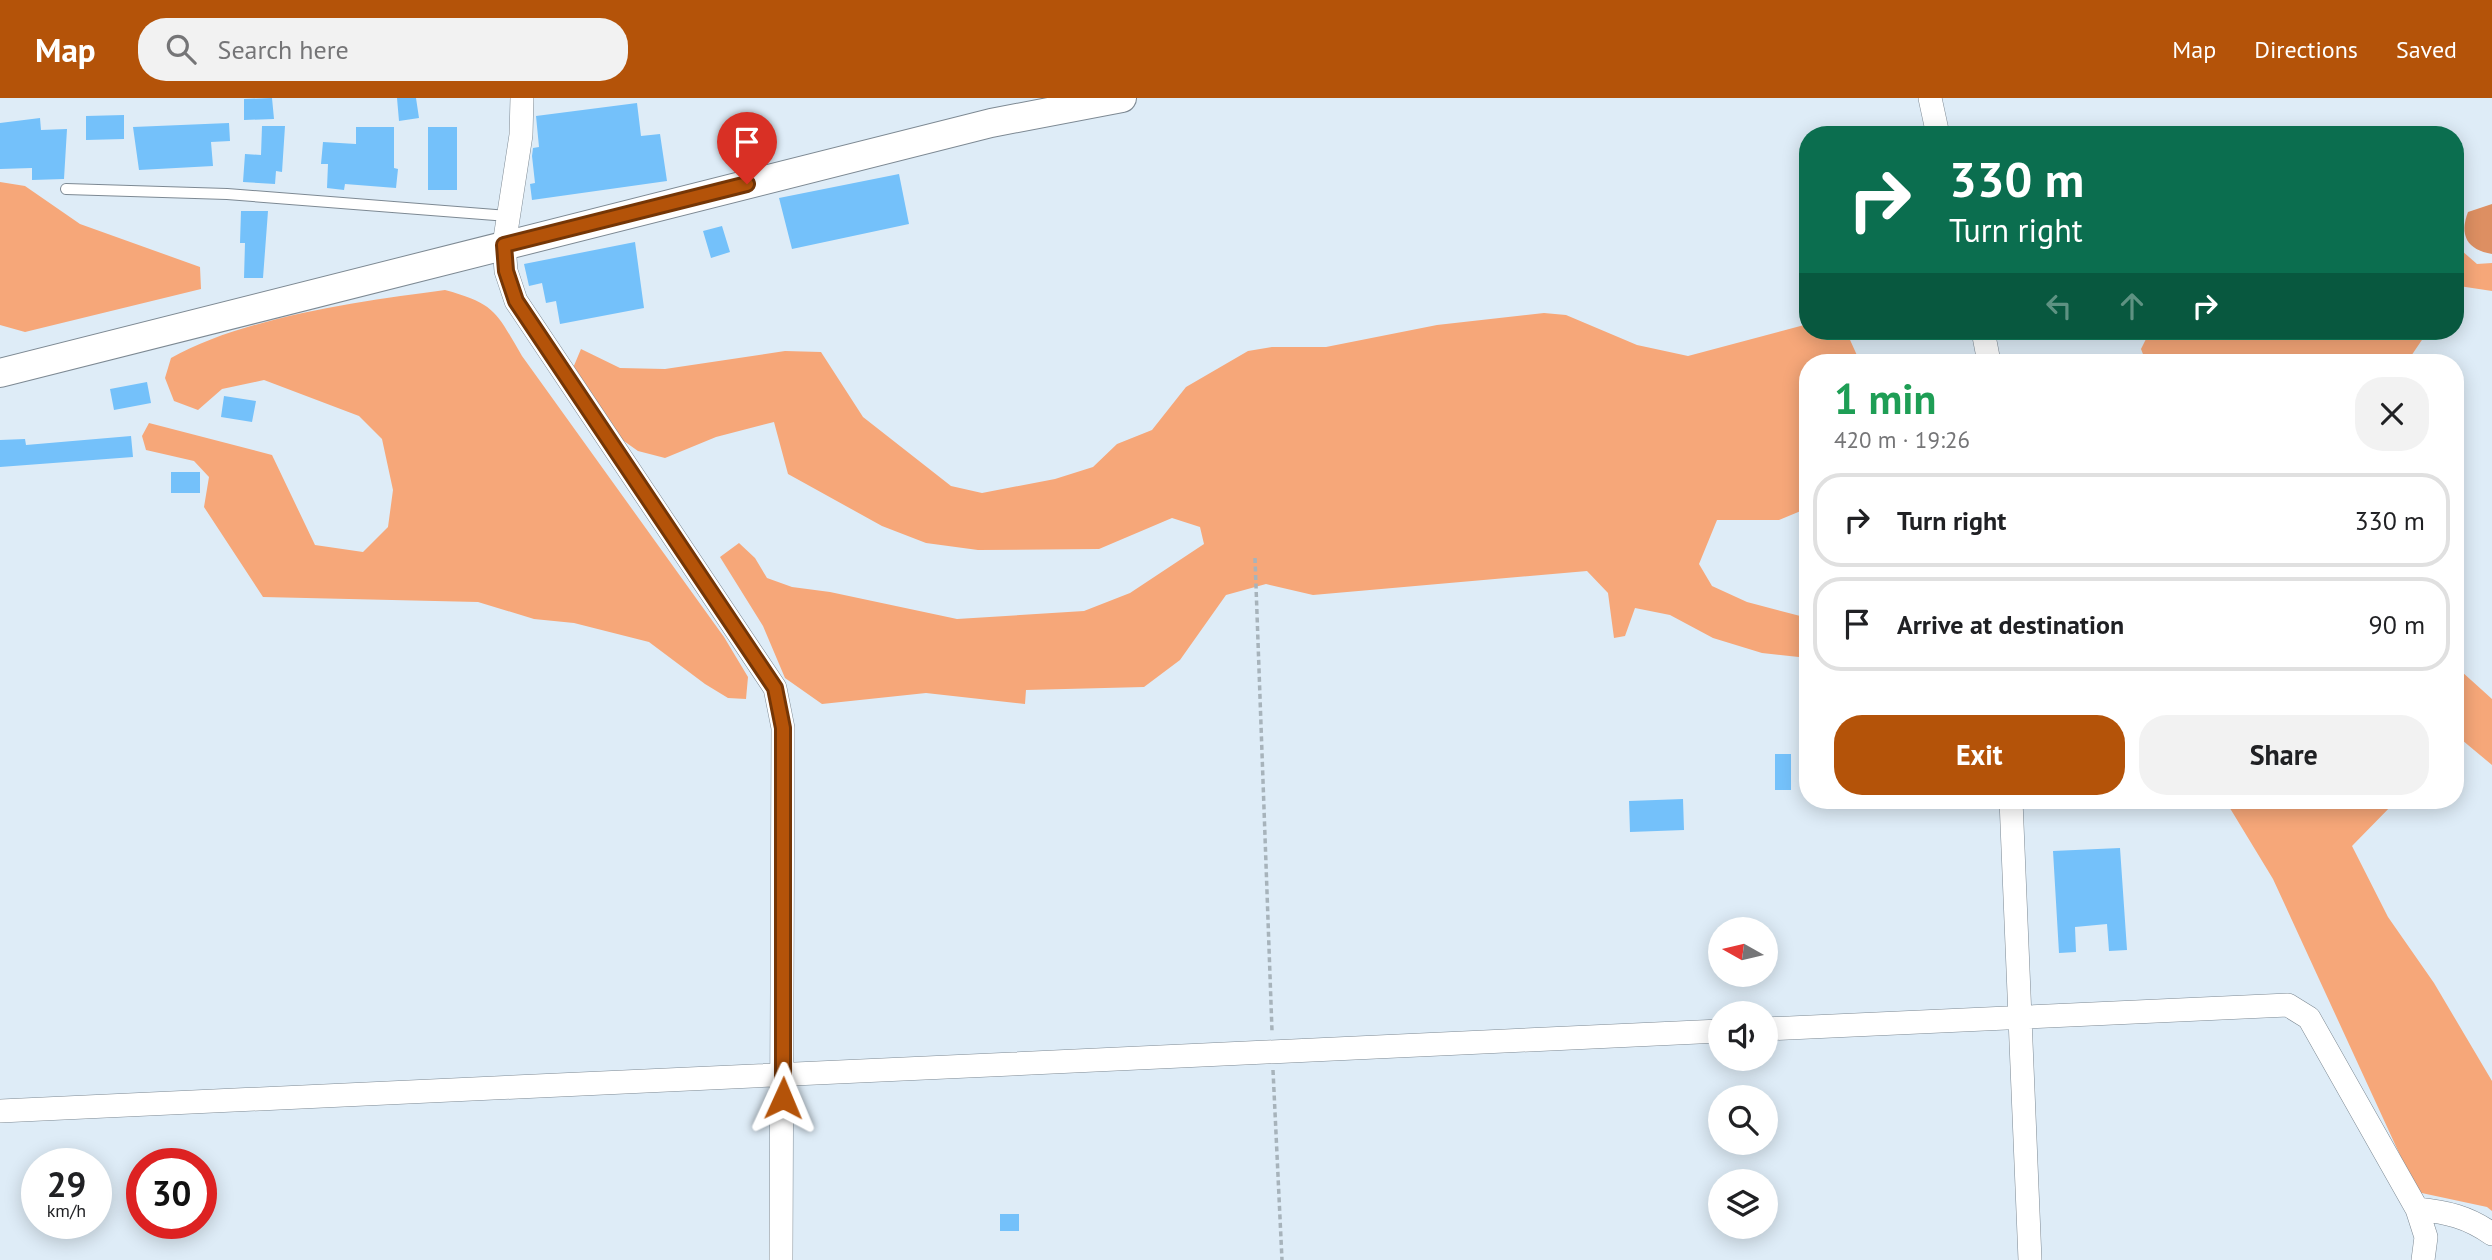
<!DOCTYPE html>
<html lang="en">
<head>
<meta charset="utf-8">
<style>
	body { margin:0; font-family:"PT Sans",sans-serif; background:#f2f2f2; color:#202124; height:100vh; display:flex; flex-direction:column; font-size:26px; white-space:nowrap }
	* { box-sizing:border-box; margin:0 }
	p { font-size:23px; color:#757577 }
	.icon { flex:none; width:38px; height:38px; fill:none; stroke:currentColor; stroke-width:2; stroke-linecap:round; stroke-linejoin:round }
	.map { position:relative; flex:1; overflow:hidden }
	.sheet { position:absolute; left:1799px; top:256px; width:665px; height:455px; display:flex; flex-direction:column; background:#fff; border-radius:28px; box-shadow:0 4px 18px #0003 }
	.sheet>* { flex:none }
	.hud { position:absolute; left:1799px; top:28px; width:665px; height:214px; border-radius:28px; box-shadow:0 4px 18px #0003; background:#0b6e4f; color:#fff; overflow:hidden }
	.needle { width:46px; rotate:278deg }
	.fabs { position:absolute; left:1708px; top:819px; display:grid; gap:14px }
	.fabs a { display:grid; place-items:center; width:70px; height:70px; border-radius:50%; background:#fff; box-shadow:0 4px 18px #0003; font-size:35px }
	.speed { position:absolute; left:21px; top:1050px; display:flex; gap:14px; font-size:35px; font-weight:700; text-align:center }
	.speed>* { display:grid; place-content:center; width:91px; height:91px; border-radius:50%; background:#fff; box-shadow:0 4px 18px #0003; line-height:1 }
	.speed small { font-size:18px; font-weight:400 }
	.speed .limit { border:10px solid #d22; background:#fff; color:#111 }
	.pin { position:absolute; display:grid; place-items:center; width:60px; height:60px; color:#fff; margin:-72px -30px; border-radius:50% 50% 50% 0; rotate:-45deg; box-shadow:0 0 7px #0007 }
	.pin .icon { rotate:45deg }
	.me { position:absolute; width:77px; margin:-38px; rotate:1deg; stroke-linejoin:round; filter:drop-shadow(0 0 5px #0008) }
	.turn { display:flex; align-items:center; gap:24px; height:147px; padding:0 35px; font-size:32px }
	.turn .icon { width:91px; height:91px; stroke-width:2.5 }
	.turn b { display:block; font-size:49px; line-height:60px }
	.lanes { display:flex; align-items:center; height:66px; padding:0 35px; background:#0003; justify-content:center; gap:35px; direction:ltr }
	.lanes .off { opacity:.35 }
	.round { display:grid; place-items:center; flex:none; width:74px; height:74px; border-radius:28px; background:#f2f2f2 }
	.overview { display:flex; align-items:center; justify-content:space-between; height:119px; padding:0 35px }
	h1 { font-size:42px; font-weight:800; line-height:52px; color:#1e9e55 }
	.button { display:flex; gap:14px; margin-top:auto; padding:14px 35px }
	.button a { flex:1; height:80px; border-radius:28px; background:#b45309; color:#fff; font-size:28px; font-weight:800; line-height:80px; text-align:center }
	.button a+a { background:#f2f2f2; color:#202124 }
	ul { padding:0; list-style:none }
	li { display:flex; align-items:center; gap:21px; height:94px; margin:0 14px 10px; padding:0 21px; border:4px solid #e0e0e0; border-radius:28px }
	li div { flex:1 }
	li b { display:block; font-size:26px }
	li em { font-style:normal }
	header { display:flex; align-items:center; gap:42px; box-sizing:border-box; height:98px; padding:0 35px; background:#b45309; color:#fff }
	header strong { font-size:33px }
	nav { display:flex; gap:38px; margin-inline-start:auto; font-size:24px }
	.search { width:490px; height:63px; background:#f2f2f2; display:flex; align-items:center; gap:18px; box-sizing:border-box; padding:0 24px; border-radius:28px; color:#757577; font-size:26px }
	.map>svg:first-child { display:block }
	.forest { fill:#f6a779 }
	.water { fill:#dd8f62 }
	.building { fill:#74c1fa }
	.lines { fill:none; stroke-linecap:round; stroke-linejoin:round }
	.service-casing { stroke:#7d8993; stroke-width:12 }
	.minor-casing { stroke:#7d8993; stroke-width:24 }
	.tertiary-casing { stroke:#7d8993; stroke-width:30 }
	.path { stroke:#a7b3bb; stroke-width:3.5; stroke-dasharray:5 3.5; stroke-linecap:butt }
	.service { stroke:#fff; stroke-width:10 }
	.minor { stroke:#fff; stroke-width:23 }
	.tertiary { stroke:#fff; stroke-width:28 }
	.route-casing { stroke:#753606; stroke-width:18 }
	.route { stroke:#b45309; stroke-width:12 }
</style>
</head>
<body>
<header>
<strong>Map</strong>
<div class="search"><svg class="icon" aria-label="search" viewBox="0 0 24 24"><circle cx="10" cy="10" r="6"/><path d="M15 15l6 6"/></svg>Search here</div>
<nav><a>Map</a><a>Directions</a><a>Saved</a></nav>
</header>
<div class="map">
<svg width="2492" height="1162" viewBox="0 0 2492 1162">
	<rect width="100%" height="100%" fill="#deecf7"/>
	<path class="forest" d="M0,84L25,88L80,126L200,169L201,191L25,234L0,227Z
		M2455,134L2461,152L2477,166L2492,165V193L2459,188L2455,193Z
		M445,192C496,206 496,214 522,258L724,539L748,579L746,601L728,600L705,586L649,544L574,525L534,521L478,504L263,499L204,409L209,379L194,363L146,352L142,338L149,325L272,357L315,447L363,454L388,429L393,392L382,341L359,318L264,282L222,291L198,312L174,303L165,280L171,260C244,219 362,203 445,192Z
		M1544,215L1566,217L1637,247L1688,258L1808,226V233H1846L1860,264H1808V410L1779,422H1717L1699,466L1712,488L1747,504L1808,520V560L1762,555L1713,540L1670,517L1635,510L1625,538L1614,540L1608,495L1587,473L1313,497L1266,486L1226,497L1180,562L1144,589L1026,592L1025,606L926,595L822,606L785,580L763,528L720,459L739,445L755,460L767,480L792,489L830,494L957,521L1084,513L1130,495L1204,446L1200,429L1172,420L1099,451L978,452L926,445L882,428L788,376L774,324L716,339L665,360L638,353L621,341L573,270L581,251L620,270L665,271L785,253L821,254L863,319L951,388L982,395L1055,381L1093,369L1117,346L1152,332L1186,289L1248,253L1272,249H1326L1437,227Z
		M2150,233H2428L2407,264H2146L2141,251Z
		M2455,529L2461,573L2492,601V667L2462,642L2455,646Z
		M2225,702H2397L2352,748L2388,819L2434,885L2492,983V1113L2487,1109L2417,1094L2273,781Z"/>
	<path class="water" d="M2492,106V156C2467,152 2459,137 2468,114Z"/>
	<path class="building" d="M272,0L274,21L244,22V1Z
		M397,0H416L419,20L399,23Z
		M637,5L641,38L660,36L667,83L532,102L530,86L535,85L532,58L533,50L539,49L536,18Z
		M124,17V41L86,42V18Z
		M40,20L41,32L67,31L64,81L32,82V70L0,71V25Z
		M229,25L230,43L211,44L213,68L139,72L133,29Z
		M262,28H285L282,74L276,73L275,86L243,84L245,56L261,57Z
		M356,29H394V70L398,71L396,90L345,86L344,92L327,90L328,66H321L323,44L356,46Z
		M428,29H457V92H428Z
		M899,76L909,126L792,151L779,100Z
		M241,113H268L263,180H244L245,145H240Z
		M722,128L730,154L711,160L703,133Z
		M635,144L644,210L560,226L556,203L546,205L542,185L529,188L524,166Z
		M147,284L151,305L114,312L110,291Z
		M224,298L256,303L252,324L221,319Z
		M131,338L133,359L0,369V342L25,341L26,347Z
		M171,374H200V395H171Z
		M1775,656H1791V692H1775Z
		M1683,701L1684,732L1630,734L1629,703Z
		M2120,750L2127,852L2109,853L2107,826L2075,829L2076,854L2059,855L2053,753Z
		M1000,1116H1019V1133H1000Z"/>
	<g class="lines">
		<g class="service-casing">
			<path id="service" d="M66,91L227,96L508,118"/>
		</g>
		<g class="minor-casing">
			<path id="minor" d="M522,0L521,37L504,147L506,173L516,203L775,590L783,630L781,1162
				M1930,0L1938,37
				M1983,233L1989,264
				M2011,702L2030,1162
				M1766,931L2288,907L2309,920L2417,1111L2426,1139L2423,1162
				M0,1013L1720,933
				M2417,1111C2447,1114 2468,1119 2492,1136"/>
		</g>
		<g class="tertiary-casing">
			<path id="tertiary" d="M0,275L991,25L1122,0"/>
		</g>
		<path class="path" d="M1255,460L1272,933
			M1273,972L1282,1162"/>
		<use href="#service" class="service"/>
		<use href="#minor" class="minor"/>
		<use href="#tertiary" class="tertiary"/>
	</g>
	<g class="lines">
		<g class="route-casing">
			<path id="route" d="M747,86L504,147L506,173L516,203L775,590L783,630V1000"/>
		</g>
		<use href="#route" class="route"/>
	</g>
</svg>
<div class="fabs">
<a><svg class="needle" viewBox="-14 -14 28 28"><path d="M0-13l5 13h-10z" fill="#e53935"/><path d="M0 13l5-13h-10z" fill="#757577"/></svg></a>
<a><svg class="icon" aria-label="sound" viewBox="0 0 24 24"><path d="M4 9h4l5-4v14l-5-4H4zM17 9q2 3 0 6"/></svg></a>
<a><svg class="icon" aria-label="search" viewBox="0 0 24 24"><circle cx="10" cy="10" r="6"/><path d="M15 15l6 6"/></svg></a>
<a><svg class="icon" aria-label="layers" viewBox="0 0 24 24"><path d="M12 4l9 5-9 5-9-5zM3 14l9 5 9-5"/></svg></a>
</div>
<div class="speed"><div>29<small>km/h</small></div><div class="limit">30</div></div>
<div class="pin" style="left:747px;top:86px;background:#d93025"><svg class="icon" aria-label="arrive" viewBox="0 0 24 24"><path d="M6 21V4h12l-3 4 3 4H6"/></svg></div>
<svg class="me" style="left:783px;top:1000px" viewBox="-20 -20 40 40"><path d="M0-17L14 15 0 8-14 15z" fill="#b45309" stroke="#fff" stroke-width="4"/></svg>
<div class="hud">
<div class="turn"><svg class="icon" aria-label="right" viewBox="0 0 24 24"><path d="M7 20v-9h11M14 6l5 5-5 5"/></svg><div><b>330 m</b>Turn right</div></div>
<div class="lanes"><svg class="icon off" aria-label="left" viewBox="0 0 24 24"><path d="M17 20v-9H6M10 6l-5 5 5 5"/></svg><svg class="icon off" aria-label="ahead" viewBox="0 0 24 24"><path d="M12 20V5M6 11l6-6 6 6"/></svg><svg class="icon" aria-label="right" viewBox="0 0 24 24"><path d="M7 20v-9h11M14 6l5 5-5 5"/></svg></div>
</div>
<section class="sheet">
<div class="overview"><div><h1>1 min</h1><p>420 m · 19:26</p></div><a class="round"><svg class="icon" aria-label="close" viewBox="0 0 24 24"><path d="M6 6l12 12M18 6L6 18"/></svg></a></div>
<ul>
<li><svg class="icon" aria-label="right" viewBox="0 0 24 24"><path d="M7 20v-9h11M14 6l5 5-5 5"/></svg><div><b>Turn right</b></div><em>330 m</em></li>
<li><svg class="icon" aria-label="arrive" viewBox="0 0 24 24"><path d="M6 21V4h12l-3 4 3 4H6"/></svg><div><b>Arrive at destination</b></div><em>90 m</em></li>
</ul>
<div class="button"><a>Exit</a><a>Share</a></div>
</section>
</div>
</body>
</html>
